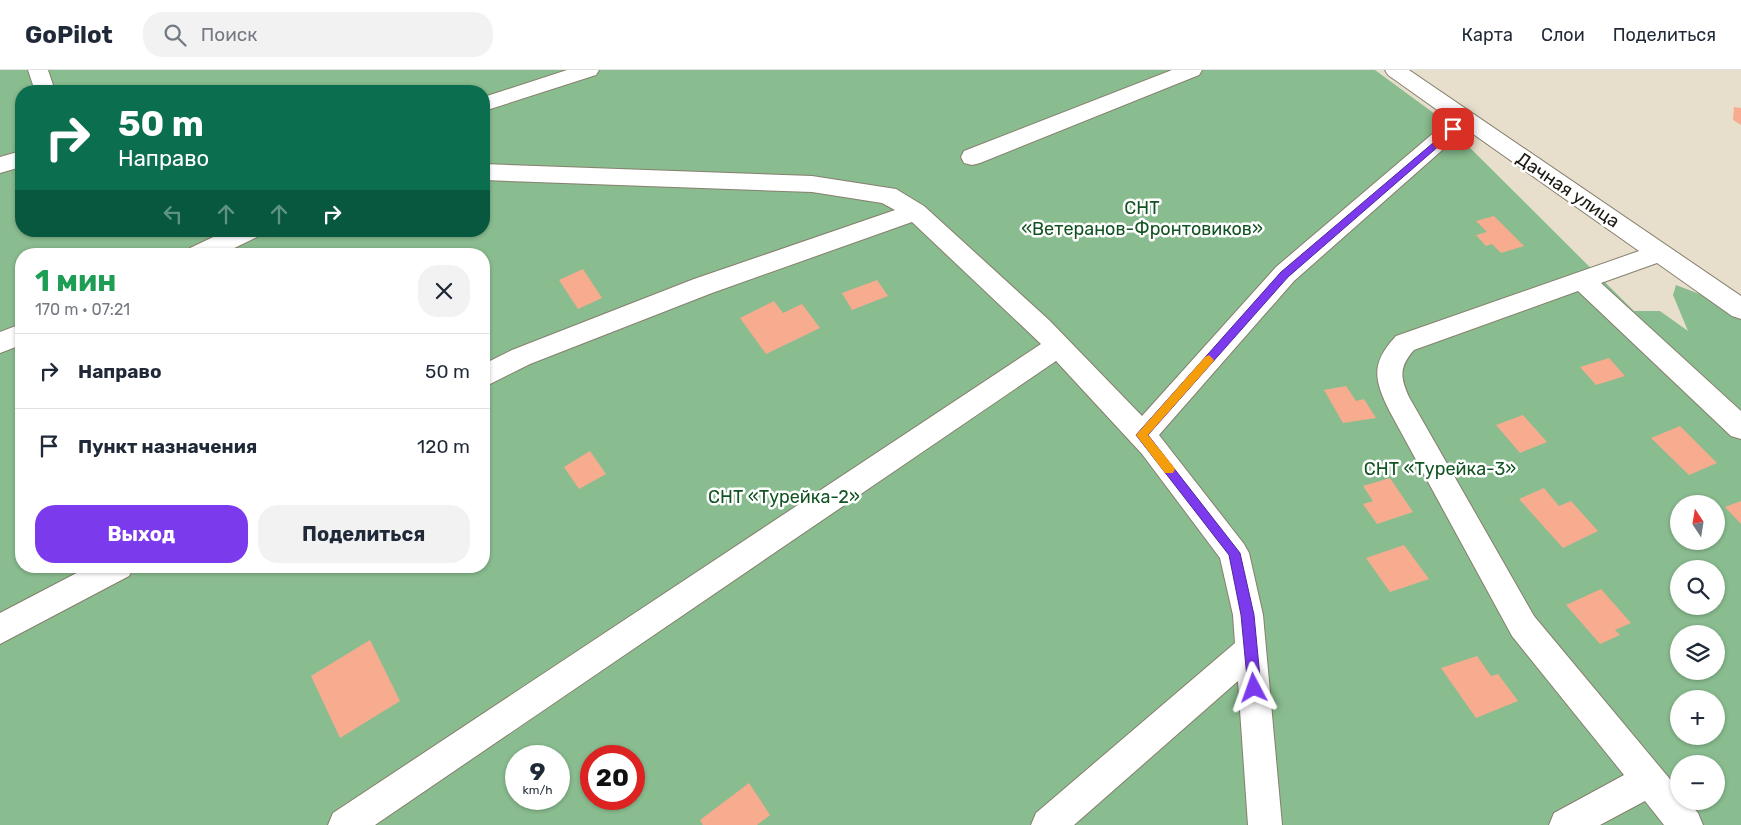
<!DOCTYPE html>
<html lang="ru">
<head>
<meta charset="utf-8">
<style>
	body { margin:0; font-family:Rubik,sans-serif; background:#f2f2f3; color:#1f2937; height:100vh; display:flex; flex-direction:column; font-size:19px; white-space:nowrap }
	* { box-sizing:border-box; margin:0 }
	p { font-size:16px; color:#747a83 }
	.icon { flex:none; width:28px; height:28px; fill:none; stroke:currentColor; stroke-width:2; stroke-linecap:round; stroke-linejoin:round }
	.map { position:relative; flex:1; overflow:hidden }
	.side { position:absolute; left:15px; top:178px; width:475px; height:325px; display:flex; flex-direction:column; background:#fff; border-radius:20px; box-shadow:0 1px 4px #0004 }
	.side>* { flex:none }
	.hud { position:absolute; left:15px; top:15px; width:475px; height:152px; border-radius:20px; box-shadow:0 1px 4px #0004; background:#0b6e4f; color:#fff; overflow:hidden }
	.needle { width:32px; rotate:348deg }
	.buttons { position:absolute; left:1670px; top:425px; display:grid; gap:10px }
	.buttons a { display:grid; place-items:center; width:55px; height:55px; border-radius:50%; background:#fff; box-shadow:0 1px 4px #0004; font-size:25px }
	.speed { position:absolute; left:505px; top:675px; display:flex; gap:10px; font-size:25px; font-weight:700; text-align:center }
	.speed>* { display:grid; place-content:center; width:65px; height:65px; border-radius:50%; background:#fff; box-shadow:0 1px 4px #0004; line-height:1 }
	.speed small { font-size:12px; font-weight:400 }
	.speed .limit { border:8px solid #d22; background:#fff; color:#111 }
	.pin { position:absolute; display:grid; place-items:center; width:42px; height:42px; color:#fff; margin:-21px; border-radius:10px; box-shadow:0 2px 8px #0006 }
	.me { position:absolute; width:55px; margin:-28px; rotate:356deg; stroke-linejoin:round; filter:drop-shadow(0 0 4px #0008) }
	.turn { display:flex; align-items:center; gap:18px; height:105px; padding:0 20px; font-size:22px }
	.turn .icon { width:65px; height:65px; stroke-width:2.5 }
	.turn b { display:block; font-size:35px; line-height:42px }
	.lanes { display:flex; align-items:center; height:48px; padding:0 20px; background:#0003; justify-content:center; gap:25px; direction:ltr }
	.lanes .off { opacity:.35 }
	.round { display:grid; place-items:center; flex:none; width:52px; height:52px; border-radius:20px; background:#f2f2f3 }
	.overview { display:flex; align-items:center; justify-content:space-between; height:85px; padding:0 20px }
	h1 { font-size:30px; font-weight:700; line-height:38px; color:#1e9e55 }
	.cta { display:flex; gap:10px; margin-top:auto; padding:10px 20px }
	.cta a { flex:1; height:58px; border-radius:20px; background:#7c3aed; color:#fff; font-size:20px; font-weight:700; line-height:58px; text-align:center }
	.cta a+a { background:#f2f2f3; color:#1f2937 }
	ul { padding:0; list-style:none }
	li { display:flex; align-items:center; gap:15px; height:75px; padding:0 20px; border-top:1px solid #e0e1e3 }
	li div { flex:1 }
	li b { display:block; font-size:19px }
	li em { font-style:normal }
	header { display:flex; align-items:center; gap:30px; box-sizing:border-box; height:70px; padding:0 25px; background:#fff; border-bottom:1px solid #e0e1e3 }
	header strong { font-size:24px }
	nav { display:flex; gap:28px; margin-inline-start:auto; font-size:18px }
	.search { width:350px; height:45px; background:#f2f2f3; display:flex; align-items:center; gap:12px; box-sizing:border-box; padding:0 18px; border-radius:20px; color:#747a83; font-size:19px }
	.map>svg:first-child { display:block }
	.green { fill:#89bc8f; fill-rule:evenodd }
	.building { fill:#f7ac8f }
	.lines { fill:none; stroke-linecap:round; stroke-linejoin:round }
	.minor-casing { stroke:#867f6d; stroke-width:2 }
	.minor { fill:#fff; fill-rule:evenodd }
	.route { fill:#7c3aed; stroke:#51269a }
	.slow { fill:#f59e0b }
	.labels { text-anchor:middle; stroke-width:5; stroke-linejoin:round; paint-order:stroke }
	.street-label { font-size:18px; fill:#1c1912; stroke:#fff }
	.park-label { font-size:18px; fill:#125322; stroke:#fff }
</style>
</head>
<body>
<header>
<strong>GoPilot</strong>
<div class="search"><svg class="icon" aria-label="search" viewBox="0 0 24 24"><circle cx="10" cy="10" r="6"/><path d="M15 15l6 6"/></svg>Поиск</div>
<nav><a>Карта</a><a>Слои</a><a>Поделиться</a></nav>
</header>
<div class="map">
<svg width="1741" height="755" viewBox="0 0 1741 755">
	<rect width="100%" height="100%" fill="#e7dfcc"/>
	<path class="green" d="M0,0H1375L1439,47L1634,241H1660L1688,261L1673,225L1676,215L1741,240V755H0ZM21,21H484V161H21ZM21,184H484V496H21ZM1679,434H1716V471H1679ZM1679,499H1716V536H1679ZM1679,564H1716V601H1679ZM1679,629H1716V666H1679ZM516,686H559V729H516ZM591,686H634V729H591ZM1679,694H1716V731H1679Z"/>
	<path class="building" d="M1734,37L1741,38V55L1733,50Z
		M1494,146L1524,176L1501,183L1492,174L1486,176L1476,165L1487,162L1476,151Z
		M583,199L602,228L578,239L559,210Z
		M877,210L888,226L852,240L842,223Z
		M774,231L783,243L802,234L820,258L766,284L740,248Z
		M1609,288L1625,306L1596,315L1580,297Z
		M1346,316L1356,331L1364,329L1376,348L1343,353L1324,320Z
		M1523,345L1547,372L1520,383L1496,355Z
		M1680,356L1717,393L1689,405L1651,368Z
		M590,381L606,404L579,419L564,397Z
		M1390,408L1413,442L1377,454L1363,434L1373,431L1363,416Z
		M1544,418L1559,436L1571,431L1598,461L1563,478L1519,429Z
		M1741,431V454L1725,437Z
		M1404,475L1429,509L1390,522L1366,488Z
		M1601,519L1631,553L1615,560L1620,565L1600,574L1566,535Z
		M370,570L400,631L340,668L311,606Z
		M1477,586L1491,606L1498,604L1518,631L1476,648L1441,598Z
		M749,713L770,745L757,755H703L700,750Z"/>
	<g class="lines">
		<g class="minor-casing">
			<path id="minor" d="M28,0H48L55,21H35Z
				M567,0H599L596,5L484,41V27Z
				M1172,0H1202L1199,5L980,93L972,95L964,93L961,87L964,81Z
				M1385,0H1409L1741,226V249L1732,246L1657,193L1601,213L1741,341V369L1731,366L1578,221L1414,280C1399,297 1400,307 1409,327L1534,546L1679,720V731H1688L1698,743L1703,755H1664L1645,731L1600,755H1549L1554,743L1624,705L1512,566L1390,342C1374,310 1370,294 1396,266L1639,181L1466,59L1294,211L1159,365L1244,474L1249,483L1263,545L1282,755H1248L1238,611L1074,755H1031L1036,743L1235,573L1233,545L1220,488L1142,384L1056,291L375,755H328L333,743L1041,274L912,152L712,223L530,294L484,317V294L512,280L694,209L895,140L882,133L812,122L484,110V94L812,106L896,119L924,136L1049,250L1142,346L1276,197L1450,49L1388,5Z
				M21,81V97L0,103V87Z
				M226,161H261L257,167L222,184H187L190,178Z
				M21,254V275L0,283V262Z
				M90,496H134L129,506L0,574V543Z"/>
		</g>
		<use href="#minor" class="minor"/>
	</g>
	<path class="route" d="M1453,56L1457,59L1456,61L1288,207L1148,365L1240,483L1254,545L1261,618L1259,623L1254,625L1250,623L1248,618L1241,545L1229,485L1136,365L1281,202Z"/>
	<path class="slow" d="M1209,285L1214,290L1212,293L1148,365L1173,396L1175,399L1173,403H1165L1136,365L1205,287Z"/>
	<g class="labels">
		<g class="street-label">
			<text transform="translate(1568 120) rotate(34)" y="6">Дачная улица</text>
		</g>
		<g class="park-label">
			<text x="1142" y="144">СНТ<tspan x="1142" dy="21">«Ветеранов-Фронтовиков»</tspan></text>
			<text x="1440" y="405">СНТ «Турейка-3»</text>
			<text x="784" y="433">СНТ «Турейка-2»</text>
		</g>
	</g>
</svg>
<div class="buttons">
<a><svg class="needle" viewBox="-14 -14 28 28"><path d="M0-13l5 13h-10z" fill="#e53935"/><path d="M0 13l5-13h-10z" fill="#747a83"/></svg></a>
<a><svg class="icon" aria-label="search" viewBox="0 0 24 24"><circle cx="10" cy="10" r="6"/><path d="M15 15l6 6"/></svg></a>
<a><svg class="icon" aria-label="layers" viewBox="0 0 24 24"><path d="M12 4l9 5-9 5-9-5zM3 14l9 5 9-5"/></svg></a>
<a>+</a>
<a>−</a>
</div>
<div class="speed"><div>9<small>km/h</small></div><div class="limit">20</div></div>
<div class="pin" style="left:1453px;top:59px;background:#d93025"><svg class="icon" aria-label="arrive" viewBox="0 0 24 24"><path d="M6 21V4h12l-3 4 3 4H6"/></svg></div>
<svg class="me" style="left:1254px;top:618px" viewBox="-20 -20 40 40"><path d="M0-17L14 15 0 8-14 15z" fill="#7c3aed" stroke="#fff" stroke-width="4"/></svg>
<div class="hud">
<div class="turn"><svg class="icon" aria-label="right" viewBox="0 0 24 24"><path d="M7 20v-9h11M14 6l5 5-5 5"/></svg><div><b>50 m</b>Направо</div></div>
<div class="lanes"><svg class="icon off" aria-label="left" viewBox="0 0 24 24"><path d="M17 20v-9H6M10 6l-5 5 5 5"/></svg><svg class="icon off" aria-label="ahead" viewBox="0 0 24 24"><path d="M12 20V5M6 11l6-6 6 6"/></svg><svg class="icon off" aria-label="ahead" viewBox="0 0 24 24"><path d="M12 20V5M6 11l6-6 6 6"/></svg><svg class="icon" aria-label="right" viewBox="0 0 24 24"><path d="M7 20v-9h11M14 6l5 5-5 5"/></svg></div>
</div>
<section class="side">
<div class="overview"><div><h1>1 мин</h1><p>170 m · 07:21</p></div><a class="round"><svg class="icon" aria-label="close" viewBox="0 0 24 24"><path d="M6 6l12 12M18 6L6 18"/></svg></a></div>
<ul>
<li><svg class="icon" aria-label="right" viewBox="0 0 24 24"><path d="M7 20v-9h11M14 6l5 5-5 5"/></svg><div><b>Направо</b></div><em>50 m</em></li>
<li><svg class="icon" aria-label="arrive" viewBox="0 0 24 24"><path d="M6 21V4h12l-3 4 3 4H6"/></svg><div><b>Пункт назначения</b></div><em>120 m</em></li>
</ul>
<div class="cta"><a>Выход</a><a>Поделиться</a></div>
</section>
</div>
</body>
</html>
